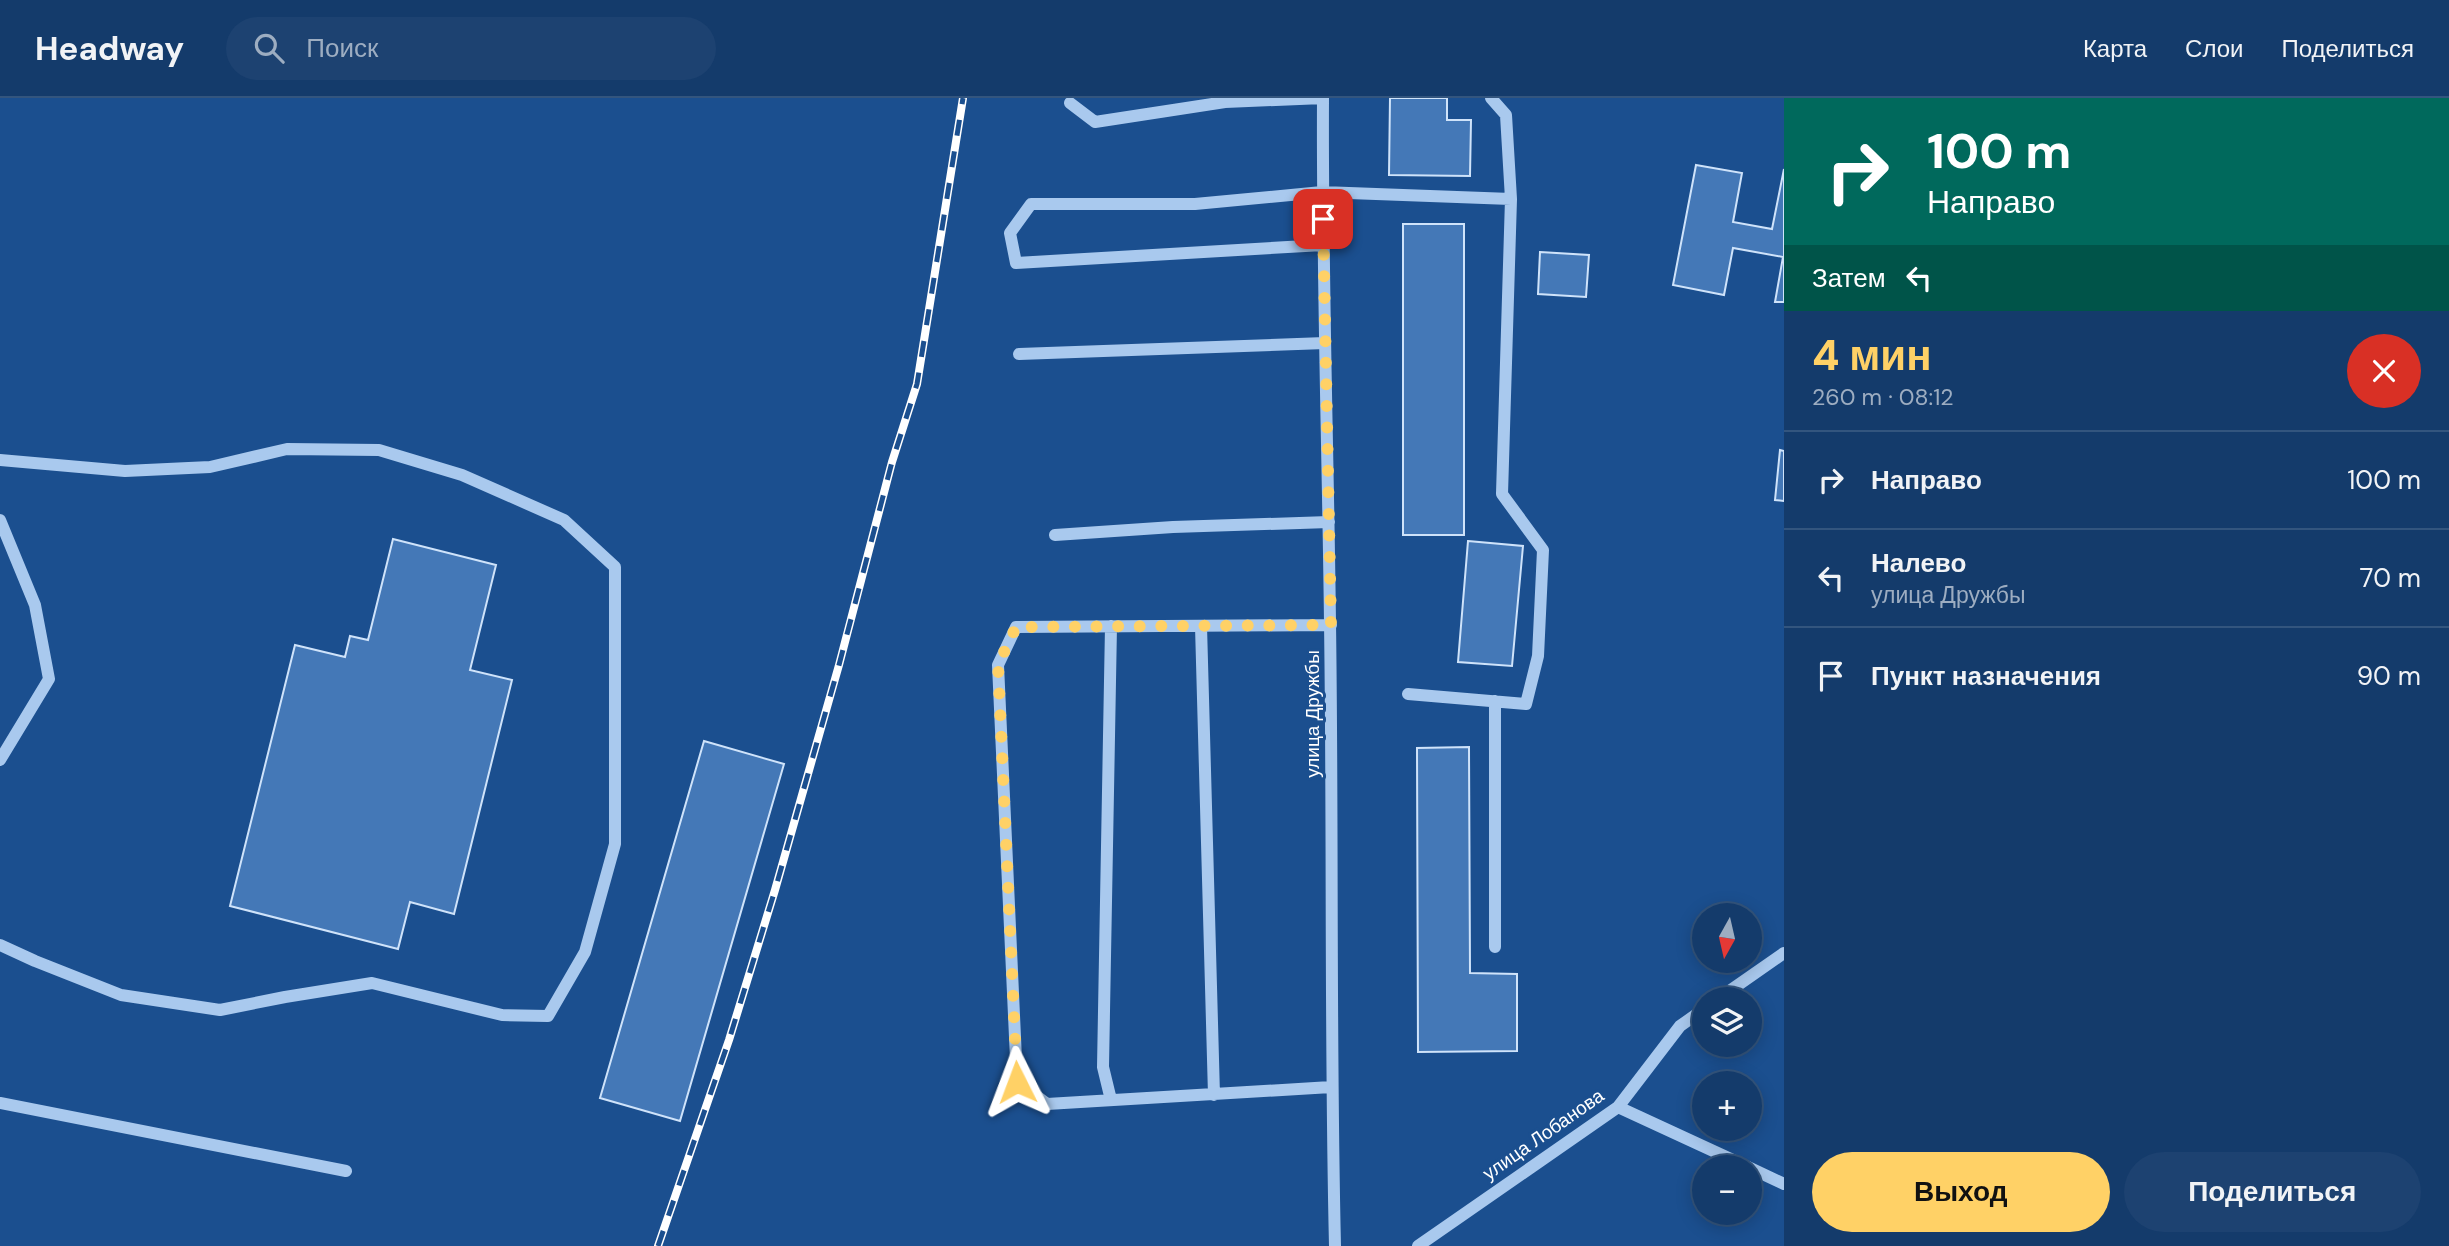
<!DOCTYPE html>
<html lang="ru">
<head>
<meta charset="utf-8">
<style>
	body { margin:0; font-family:"DM Sans",sans-serif; background:#1d4271; color:#f1f3f6; height:100vh; display:flex; flex-direction:column; font-size:26px; white-space:nowrap }
	* { box-sizing:border-box; margin:0 }
	p { font-size:23px; color:#9dadc1 }
	.icon { flex:none; width:38px; height:38px; fill:none; stroke:currentColor; stroke-width:2; stroke-linecap:round; stroke-linejoin:round }
	.map { position:relative; flex:1; overflow:hidden }
	.drawer { display:flex; flex-direction:column; background:#143b6b; width:665px }
	.drawer>* { flex:none }
	.guide { background:#00695c; color:#fff; overflow:hidden }
	.needle { width:46px; rotate:188deg }
	.fabs { position:absolute; left:1692px; top:805px; display:grid; gap:14px }
	.fabs a { display:grid; place-items:center; width:70px; height:70px; border-radius:50%; background:#143b6b; box-shadow:0 4px 18px #0003,0 0 0 2px #33557e; font-size:35px }
	.pin { position:absolute; display:grid; place-items:center; width:60px; height:60px; color:#fff; margin:-30px; border-radius:14px; box-shadow:0 4px 10px #0006 }
	.me { position:absolute; width:77px; margin:-38px; rotate:357deg; stroke-linejoin:round; filter:drop-shadow(0 0 5px #0008) }
	.turn { display:flex; align-items:center; gap:24px; height:147px; padding:0 28px; font-size:32px }
	.turn .icon { width:91px; height:91px; stroke-width:2.5 }
	.turn b { display:block; font-size:49px; line-height:60px }
	.then { display:flex; align-items:center; height:66px; padding:0 28px; background:#0003; gap:14px; font-size:26px }
	.round { display:grid; place-items:center; flex:none; width:74px; height:74px; border-radius:37px; background:#1d4271 }
	.headline { display:flex; align-items:center; justify-content:space-between; height:119px; padding:0 28px }
	h1 { font-size:42px; font-weight:800; line-height:52px; color:#ffd166 }
	.action { display:flex; gap:14px; margin-top:auto; padding:14px 28px }
	.action a { flex:1; height:80px; border-radius:42px; background:#ffd166; color:#111; font-size:28px; font-weight:800; line-height:80px; text-align:center }
	.action a+a { background:#1d4271; color:#f1f3f6 }
	ul { padding:0; list-style:none }
	li { display:flex; align-items:center; gap:21px; height:98px; padding:0 28px; border-top:2px solid #33557e }
	li div { flex:1 }
	li b { display:block; font-size:26px }
	li em { font-style:normal }
	header { display:flex; align-items:center; gap:42px; box-sizing:border-box; height:98px; padding:0 35px; background:#143b6b; border-bottom:2px solid #33557e }
	header strong { font-size:33px }
	nav { display:flex; gap:38px; margin-inline-start:auto; font-size:24px }
	.search { width:490px; height:63px; background:#1d4271; display:flex; align-items:center; gap:18px; box-sizing:border-box; padding:0 24px; border-radius:38px; color:#9dadc1; font-size:26px }
	main { display:flex; flex:1; min-height:0 }
	.map>svg:first-child { display:block }
	.building { fill:#4478b7; stroke:#cfe3fa; stroke-width:2 }
	.lines { fill:none; stroke-linecap:round; stroke-linejoin:round }
	.minor { stroke:#a9c9ee; stroke-width:12 }
	.rail-casing { stroke:#fff; stroke-width:8 }
	.rail { stroke:#1b4f8f; stroke-width:5; stroke-dasharray:16; stroke-linecap:butt }
	.route { stroke:#ffd166; stroke-width:12; stroke-dasharray:0 21.6 }
	.labels { text-anchor:middle; stroke-width:6; stroke-linejoin:round; paint-order:stroke }
	.street-label { font-size:19px; fill:#fff; stroke:#1b4f8f }
</style>
</head>
<body>
<header>
<strong>Headway</strong>
<div class="search"><svg class="icon" aria-label="search" viewBox="0 0 24 24"><circle cx="10" cy="10" r="6"/><path d="M15 15l6 6"/></svg>Поиск</div>
<nav><a>Карта</a><a>Слои</a><a>Поделиться</a></nav>
</header>
<main>
<div class="map">
<svg width="1784" height="1148" viewBox="0 0 1784 1148">
	<rect width="100%" height="100%" fill="#1b4f8f"/>
	<path class="building" d="M1390,0H1447V22H1471L1470,78L1389,77Z
		M1696,67L1742,75L1733,124L1772,131L1784,71V204H1775L1783,159L1733,150L1724,197L1673,187Z
		M1403,126H1464V437H1403Z
		M1540,154L1589,157L1586,199L1538,196Z
		M1780,352L1784,353V403L1775,402Z
		M393,441L496,467L470,572L512,582L454,816L410,804L398,851L230,808L295,547L345,559L350,538L368,542Z
		M1468,443L1523,448L1512,568L1458,564Z
		M704,643L784,666L680,1023L600,1000Z
		M1469,649L1470,875L1517,876V953L1418,954L1417,650Z"/>
	<g class="lines">
		<path class="minor" d="M1323,0C1322,175 1328,350 1330,525C1333,733 1330,940 1335,1148
			M1070,5L1095,24L1225,4L1323,0
			M1323,147L1016,165L1010,135L1031,106H1195L1322,94L1511,101L1506,17L1491,0
			M1019,256L1325,245
			M0,362L125,373L210,369L287,351L379,352L462,377L564,422L615,469V746L585,854L548,918L502,917L372,885L285,899L220,912L121,897L35,863L0,847
			M0,422L35,507L49,581L0,662
			M1055,437L1173,429L1329,424
			M1331,527L1016,529L998,567L1017,983L1047,1006L1331,989
			M1111,528L1103,969L1111,1002
			M1201,528L1214,997
			M1408,596L1526,606L1538,558L1543,452L1502,396L1511,101
			M1495,603V849
			M1718,901L1784,855
			M0,1005L346,1073
			M1618,1009L1748,1069
			M1750,1070L1784,1086
			M1418,1148L1618,1009L1680,928L1704,911"/>
		<g class="rail-casing">
			<path id="rail" d="M658,1148L729,942L775,792L839,567L892,364L917,286L963,0"/>
		</g>
		<use href="#rail" class="rail"/>
	</g>
	<g class="lines">
		<path class="route" d="M1017,984L998,567L1016,529L1331,527L1323,121"/>
	</g>
	<g class="labels">
		<g class="street-label">
			<text transform="translate(1312 616) rotate(-90)" y="7">улица Дружбы</text>
			<text transform="translate(1543 1036) rotate(-35)" y="7">улица Лобанова</text>
		</g>
	</g>
</svg>
<div class="fabs">
<a><svg class="needle" viewBox="-14 -14 28 28"><path d="M0-13l5 13h-10z" fill="#e53935"/><path d="M0 13l5-13h-10z" fill="#9dadc1"/></svg></a>
<a><svg class="icon" aria-label="layers" viewBox="0 0 24 24"><path d="M12 4l9 5-9 5-9-5zM3 14l9 5 9-5"/></svg></a>
<a>+</a>
<a>−</a>
</div>
<div class="pin" style="left:1323px;top:121px;background:#d93025"><svg class="icon" aria-label="arrive" viewBox="0 0 24 24"><path d="M6 21V4h12l-3 4 3 4H6"/></svg></div>
<svg class="me" style="left:1017px;top:984px" viewBox="-20 -20 40 40"><path d="M0-17L14 15 0 8-14 15z" fill="#ffd166" stroke="#fff" stroke-width="4"/></svg>
</div>
<section class="drawer">
<div class="guide">
<div class="turn"><svg class="icon" aria-label="right" viewBox="0 0 24 24"><path d="M7 20v-9h11M14 6l5 5-5 5"/></svg><div><b>100 m</b>Направо</div></div>
<div class="then">Затем<svg class="icon" aria-label="left" viewBox="0 0 24 24"><path d="M17 20v-9H6M10 6l-5 5 5 5"/></svg></div>
</div>
<div class="headline"><div><h1>4 мин</h1><p>260 m · 08:12</p></div><a class="round" style="background:#d93025;color:#fff"><svg class="icon" aria-label="close" viewBox="0 0 24 24"><path d="M6 6l12 12M18 6L6 18"/></svg></a></div>
<ul>
<li><svg class="icon" aria-label="right" viewBox="0 0 24 24"><path d="M7 20v-9h11M14 6l5 5-5 5"/></svg><div><b>Направо</b></div><em>100 m</em></li>
<li><svg class="icon" aria-label="left" viewBox="0 0 24 24"><path d="M17 20v-9H6M10 6l-5 5 5 5"/></svg><div><b>Налево</b><p>улица Дружбы</p></div><em>70 m</em></li>
<li><svg class="icon" aria-label="arrive" viewBox="0 0 24 24"><path d="M6 21V4h12l-3 4 3 4H6"/></svg><div><b>Пункт назначения</b></div><em>90 m</em></li>
</ul>
<div class="action"><a>Выход</a><a>Поделиться</a></div>
</section>
</main>
</body>
</html>
